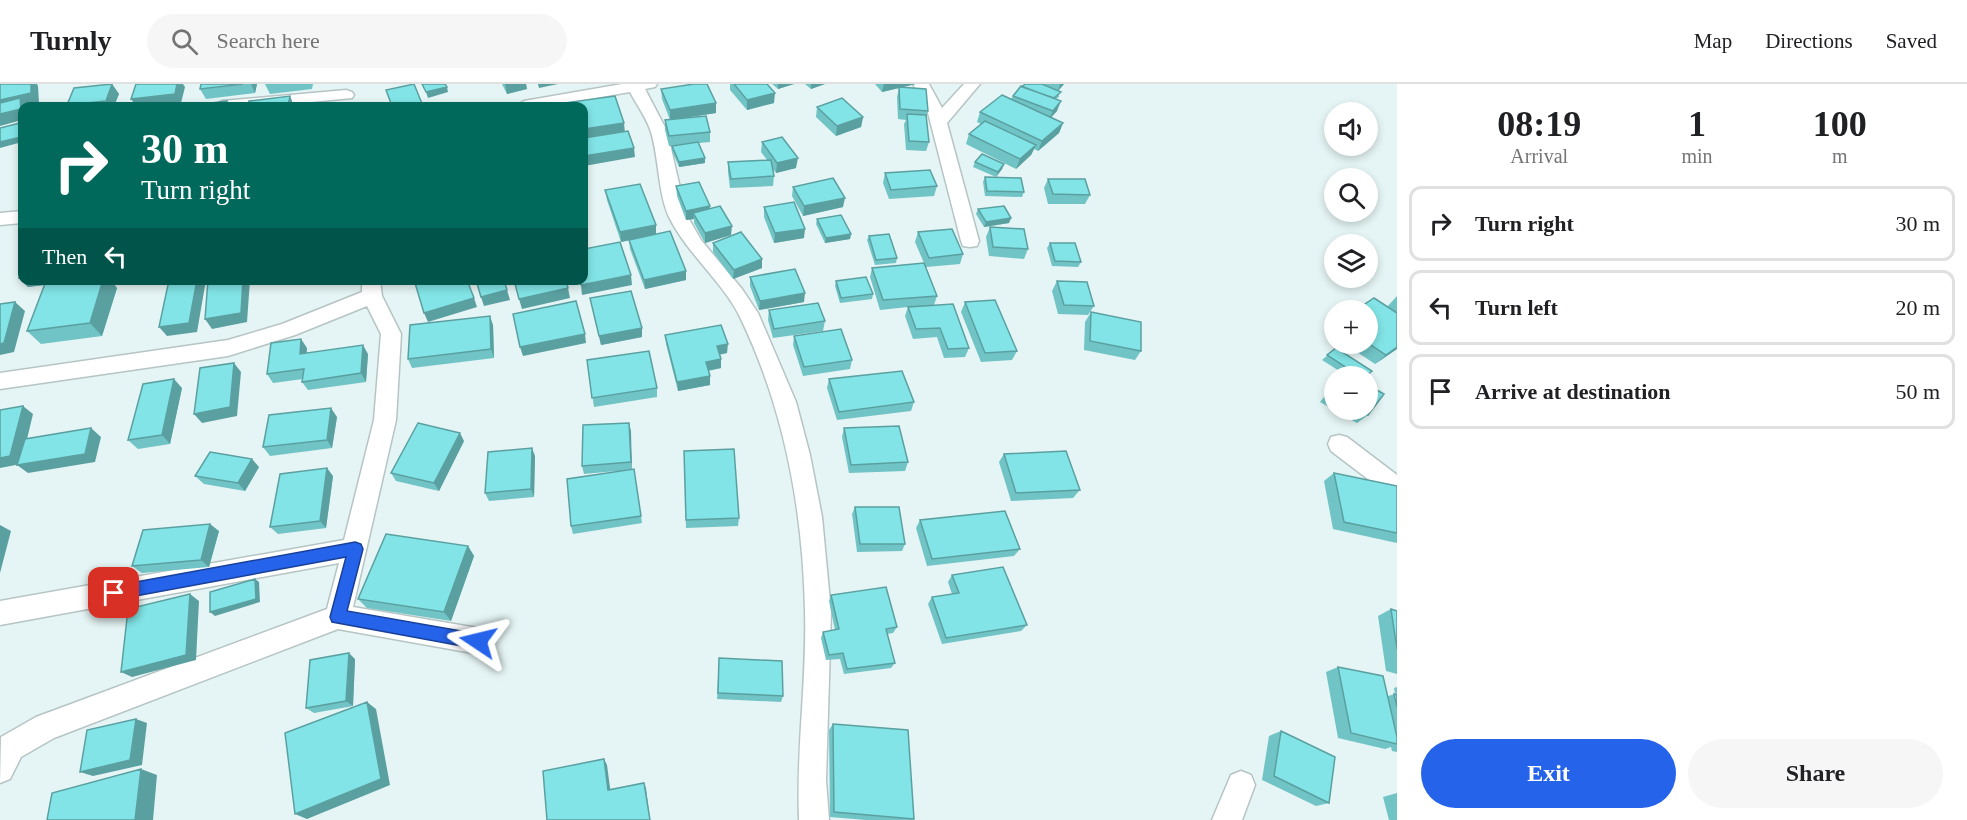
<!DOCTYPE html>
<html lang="en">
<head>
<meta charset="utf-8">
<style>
	body { margin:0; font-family:Georgia,serif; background:#f6f6f6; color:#202124; height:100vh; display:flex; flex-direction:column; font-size:22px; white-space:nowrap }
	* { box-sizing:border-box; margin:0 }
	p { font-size:20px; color:#757577 }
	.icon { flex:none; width:33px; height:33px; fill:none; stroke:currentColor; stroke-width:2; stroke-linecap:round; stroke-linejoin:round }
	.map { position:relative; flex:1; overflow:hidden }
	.panel { display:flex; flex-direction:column; background:#fff; width:570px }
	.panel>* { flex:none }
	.banner { position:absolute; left:18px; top:18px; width:570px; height:183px; border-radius:12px; box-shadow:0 3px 9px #0003; background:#00695c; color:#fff; overflow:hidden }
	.buttons { position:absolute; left:1324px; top:18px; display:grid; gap:12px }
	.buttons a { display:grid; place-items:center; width:54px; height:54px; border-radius:50%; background:#fff; box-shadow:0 3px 9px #0003; font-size:30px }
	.pin { position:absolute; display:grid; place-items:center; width:51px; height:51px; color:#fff; margin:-26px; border-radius:12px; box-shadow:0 3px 9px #0006 }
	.me { position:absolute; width:66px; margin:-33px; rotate:280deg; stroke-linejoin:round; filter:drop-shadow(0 0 4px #0008) }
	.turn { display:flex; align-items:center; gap:21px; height:126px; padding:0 24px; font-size:27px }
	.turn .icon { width:78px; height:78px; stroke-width:2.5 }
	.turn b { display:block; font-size:42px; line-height:51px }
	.then { display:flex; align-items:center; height:57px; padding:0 24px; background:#0003; gap:12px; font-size:22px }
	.eta { display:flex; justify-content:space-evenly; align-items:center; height:102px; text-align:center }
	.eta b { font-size:36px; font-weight:700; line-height:42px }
	.primary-button { display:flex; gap:12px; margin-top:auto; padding:12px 24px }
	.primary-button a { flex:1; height:69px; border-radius:36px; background:#2563eb; color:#fff; font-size:24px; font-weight:700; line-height:69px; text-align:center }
	.primary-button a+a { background:#f6f6f6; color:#202124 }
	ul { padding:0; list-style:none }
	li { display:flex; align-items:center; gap:18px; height:75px; margin:0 12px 9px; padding:0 12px; border:3px solid #e0e0e0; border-radius:12px }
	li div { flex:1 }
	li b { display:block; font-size:22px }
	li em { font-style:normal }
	header { display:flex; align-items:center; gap:36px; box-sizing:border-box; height:84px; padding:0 30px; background:#fff; border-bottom:2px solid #e0e0e0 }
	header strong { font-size:28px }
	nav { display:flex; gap:33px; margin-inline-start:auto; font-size:21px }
	.search { width:420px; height:54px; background:#f6f6f6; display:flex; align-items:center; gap:15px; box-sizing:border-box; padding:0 21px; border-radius:33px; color:#757577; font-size:22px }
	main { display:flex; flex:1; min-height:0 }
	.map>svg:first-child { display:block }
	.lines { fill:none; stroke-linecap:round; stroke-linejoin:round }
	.street-casing { stroke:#b6c4c4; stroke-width:3 }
	.street { fill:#fff; fill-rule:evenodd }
	.wall { fill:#70c4c6 }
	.shaded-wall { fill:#5ba0a1 }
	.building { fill:#82e4e6; stroke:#5ba0a1; stroke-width:1.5 }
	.route { fill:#2563eb; stroke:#184099; stroke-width:1.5 }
</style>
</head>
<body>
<header>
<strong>Turnly</strong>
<div class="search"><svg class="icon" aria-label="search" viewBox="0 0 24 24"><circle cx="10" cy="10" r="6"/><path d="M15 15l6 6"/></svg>Search here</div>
<nav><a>Map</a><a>Directions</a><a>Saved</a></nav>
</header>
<main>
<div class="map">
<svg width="1397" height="736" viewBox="0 0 1397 736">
	<rect width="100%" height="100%" fill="#e5f4f4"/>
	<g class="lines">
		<g class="street-casing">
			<path id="street" d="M622,0H657L655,3L645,5L667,47L686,130L701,156L742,205L758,229L796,318L810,371L822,433L831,528L826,696L829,736H799C796,666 807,597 805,527C803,426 784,324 740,233C723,198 688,171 669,133C658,109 659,74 651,48C647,35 637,21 630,8L548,22H516L524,17Z
				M913,0H929L942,24L964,0H980L947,39L979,157L977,162L970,163L963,162L961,157L927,25Z
				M346,6L352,8L354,11L352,14L270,22H214L222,17Z
				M22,127V139L0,141V129Z
				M362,196H380L382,212L401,250L396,336L353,523L478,544L487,548L491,557L487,566L478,570L338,545L54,654L21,673L10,695L0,699L1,653L36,633L327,525L339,479L0,541V517L344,456L374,336L381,250L367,222L295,251L228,272L0,305V289L228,256L282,240L362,208Z
				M1339,351L1347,353L1397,391V414L1389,411L1331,367L1328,360L1331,353Z
				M1241,687L1251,691L1255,701L1242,736H1212L1231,691Z"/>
		</g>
		<use href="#street" class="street"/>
	</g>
	<path class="wall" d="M112,0L119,10L114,22H68L67,21Z
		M201,0H257L255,9L206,15L200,5Z
		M265,0H313L312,5L270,10Z
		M502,0H526L527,5L507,10Z
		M730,0H767L774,19L747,26L730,6Z
		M772,0H794L778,5Z
		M805,0H825L811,5Z
		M875,0H916L902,3L928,27L926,34L929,58L926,67L906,66L904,40L906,36L898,35L897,13L899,4L882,8Z
		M1025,0H1064L1058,7L1059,13L1056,15L1057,27L1051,33L1063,39L1059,49L1038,67L1034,65L1031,71L1016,85L966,60L969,50L981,40L977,38L980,28L1011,15L1013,12Z
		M661,5L716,29L678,35L710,48V58L699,59L705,79L679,83L672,67V62H674H669L665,46V36H670L662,15Z
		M817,23L863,33L861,43L836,52L816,33Z
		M762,58L796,84L776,89L773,85L774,92L773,102L730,104L728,88V78L767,76L761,68Z
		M975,78L1004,80L1002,85L996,93L973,83Z
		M885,89L937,102L934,112L889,115L883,99Z
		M985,93L1024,108L1022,113L985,112L983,98Z
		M1048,95L1090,111L1085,120H1048L1044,104Z
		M676,102L710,125L731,151L705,159L694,139V135L686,136L677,112Z
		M793,103L843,123L803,132L792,112Z
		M605,106L656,150L686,187V196L645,205L630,165L629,156L621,158L607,116Z
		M764,123L804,154L774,159L764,133Z
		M978,125L1011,134L1009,139L984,143L976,130Z
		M817,135L851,150L850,155L825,159L816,140Z
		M990,143L1028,165L1024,175L989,172L986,153Z
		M918,148L963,170L960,180L926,183L937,212L934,221L969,264L965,273L944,274L937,253L913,255L905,232L908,223L880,226L870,193L872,184L924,179L915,158Z
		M869,152L897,174L896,179L875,181L867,156Z
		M713,159L762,184L733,195L713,168Z
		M1050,159L1081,178L1078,183L1052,182L1047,164Z
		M750,193L804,218L759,226L750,202Z
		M22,196L117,204L102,252L41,260L27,247L44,201L28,203Z
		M836,197L873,210L872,215L840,219L835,202Z
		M1057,197L1094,222L1088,231L1058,230L1052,207Z
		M1397,212V265L1375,280L1345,260H1368L1387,223Z
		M590,214L642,244V253L601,261Z
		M965,218L1017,267L1012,276L981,278L961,228Z
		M769,226L825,237L823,247L773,254L768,236Z
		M1091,228L1141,267L1135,276L1084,266L1085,238Z
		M493,241L494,274L412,284L408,275Z
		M1335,242V252L1329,248Z
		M665,251L727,269L719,271L721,284L708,287L710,292V301L678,307L666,260Z
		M794,252L852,276L850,285L803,292L793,261Z
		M307,264L306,269L368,270L366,298L308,306L302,298L303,295L273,299L267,290Z
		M1336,264L1366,292H1342L1344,290L1322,276Z
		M587,276L657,304V313L594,323Z
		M829,295L914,318L911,327L837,336L827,304Z
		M1335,299V326H1368V331L1357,339L1320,318Z
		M182,304L170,360L138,365L128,356Z
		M337,333L332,364L270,372L263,363Z
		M629,339L632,385H634L642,439L573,450L571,442L617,387L584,390L582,382Z
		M844,344L908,378L905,387L849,389L842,353Z
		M464,357L439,407L396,397L391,389Z
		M684,367L739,434L738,442L686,444Z
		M1004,370L1080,406L1073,414L1011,417L999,378Z
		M535,372L534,413L489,417L485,409Z
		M259,383L245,407L204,400L195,392Z
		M1334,389L1397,402V459L1333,445L1324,397Z
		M333,392L326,444L278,450L270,443Z
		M855,423L905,460L902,467L857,468L852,430Z
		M920,436L1020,465L1014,472L927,482L916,444Z
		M219,447L209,483L142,489L132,482Z
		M468,462L474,472L451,537L367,524L358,515Z
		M952,491L1027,541L1021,547L942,560L928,520L932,513L952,510L948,498Z
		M831,511L897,543L893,549L887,550L895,579L891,584L844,590L840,575L826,576L821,554L823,548L835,546L829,517Z
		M1391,525L1397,527V590L1386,587L1378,532Z
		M719,574L783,612L781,618L717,615Z
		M355,575L353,622L314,629L306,624Z
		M1338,583L1388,612L1395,610L1394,604L1397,603V668L1392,667L1391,663L1385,665L1338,654L1326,588Z
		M833,640L914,735L913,736H866L830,733L829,646Z
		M1281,647L1329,719L1316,722L1262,696L1269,652Z
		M1397,709V736H1389L1383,713Z"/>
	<path class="shaded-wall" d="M31,0H37L38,2L39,19L26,22H27H22V36L0,42V16Z
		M112,0L119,10L114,22H109L106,17Z
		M177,0H183L185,3L181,19L156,22H136L131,15Z
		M251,0H257L255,9Z
		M505,0H526L527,5L507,10Z
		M538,0H558L539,4Z
		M778,0H794L778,5Z
		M811,0H825L811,5Z
		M884,0H916L882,8Z
		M1060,0H1064L1058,7Z
		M447,3L448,8L428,14L426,8Z
		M775,9L774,19L747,26V16Z
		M290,12L294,22H288Z
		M1061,17L1057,27L1048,37L1053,27Z
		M716,19V29L670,36V26Z
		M863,33L861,43L836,52L837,42Z
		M20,39L22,42V58L0,64V58Z
		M624,39L625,49L584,55V45Z
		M1063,39L1059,49L1038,67L1042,57Z
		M1036,61L1031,71L1016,85L1020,75Z
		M634,64L635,73L584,82V72Z
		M705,74V79L679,83V78Z
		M798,74L796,84L776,89L777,79Z
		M1004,80L1002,85L996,93L998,88Z
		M845,114L843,123L803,132L804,122Z
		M710,122L709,132L693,129L694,135L686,136V127Z
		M1011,134L1009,139L984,143L986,138Z
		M656,141V151L621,158L620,148Z
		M732,142L731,151L705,159V149Z
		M805,145L804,154L774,159L775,149Z
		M851,150L850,155L825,159L826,154Z
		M762,175V184L733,195L734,186Z
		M686,187V196L645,205L644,196Z
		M631,191L632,201L582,211L581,201Z
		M22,193V196H53L52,200L28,203L19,194Z
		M103,196H111L117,204L102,252L90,239Z
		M197,196H206L197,248L167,252L159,243Z
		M243,196H250L247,238L212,245L205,235Z
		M568,204L570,214L522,225L519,215Z
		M507,206L510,216L484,222L481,213Z
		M805,209L804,218L759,226L760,217Z
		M474,214L477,223L428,238L424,229Z
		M15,218L25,227L14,268L0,271V260Z
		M490,232L493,241L494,274L491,265Z
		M642,244V253L601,261L599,252Z
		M585,250L586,259L523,272L520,263Z
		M301,255L307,264L306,279L300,270Z
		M728,260L727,269L716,271L717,262Z
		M363,261L368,270L366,298L361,289Z
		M1397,263V265L1375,280L1386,271Z
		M721,275V284L706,287V278Z
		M234,279L241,288L237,332L202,339L194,330Z
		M710,292V301L678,307L677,298Z
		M174,295L182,304L170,360L162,351Z
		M23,322L33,330L21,380L0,384V374Z
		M331,324L337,333L332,364L327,356Z
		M629,339L631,347L632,386L631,378Z
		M91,344L101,353L95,378L28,389L17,381Z
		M460,349L464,357L439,407L434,399Z
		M532,364L535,372L534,413L531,405Z
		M252,375L259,383L245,407L238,399Z
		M327,384L333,392L326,444L320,437Z
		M210,440L219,447L209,483L201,476Z
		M0,441L11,447L0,489Z
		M468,462L474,472L451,537L444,528Z
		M255,495L259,498L260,518L215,532L210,528Z
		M190,510L199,517L196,576L132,593L121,588Z
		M349,569L355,575L353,622L346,617Z
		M367,618L376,625L390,701L307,735L295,730Z
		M136,635L147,639L142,681L93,692L80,688Z
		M604,675L607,681L611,711L608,706Z
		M141,685L157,691L153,736H135Z
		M644,699L646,704L650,736Z"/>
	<path class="building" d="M0,0H31V9L0,16Z
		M112,0L106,17L67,21L74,4Z
		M136,0H177L175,10L131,15Z
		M201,0H243L200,5Z
		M414,0L423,22H392L386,6Z
		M422,0H445L447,3L426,8Z
		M694,0H707L716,19L670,26L661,5Z
		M734,0H767L775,9L747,16Z
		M1025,0H1042L1061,8L1054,14L1022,3Z
		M1021,2L1061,17L1053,27L1013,12Z
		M899,3L926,5L928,27L900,25Z
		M1002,11L1063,39L1042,57L980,28Z
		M290,12L288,22H248L249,17Z
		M615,12L624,39L584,45V22H565L564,19Z
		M20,14L21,25L0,30V19Z
		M842,14L863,33L837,42L817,23Z
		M227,17L226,22H188H189Z
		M907,30L926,31L929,58L909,57Z
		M706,32L710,48L669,52L665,36Z
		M985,37L1036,61L1020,75L969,50Z
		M20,39L21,53L0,58V44Z
		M628,47L634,64L584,72V54Z
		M782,53L798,74L777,79L762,58Z
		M698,58L705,74L679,78L672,62Z
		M982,70L1004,80L998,88L975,78Z
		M771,76L774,92L731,95L728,78Z
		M930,86L937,102L891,106L885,89Z
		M985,93L1021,94L1024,108L987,107Z
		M833,94L845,114L804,122L793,103Z
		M1048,95H1085L1090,111L1053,110Z
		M699,98L710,122L686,127L676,102Z
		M640,100L656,141L620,148L605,106Z
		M794,118L805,145L775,149L764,123Z
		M720,122L732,142L705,149L693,129Z
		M1004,122L1011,134L986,138L978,125Z
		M841,131L851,150L826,154L817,135Z
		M990,143L1024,145L1028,165L993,163Z
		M952,145L963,170L929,174L918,148Z
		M670,147L686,187L644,196L629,156Z
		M741,148L762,175L734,186L713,159Z
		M889,150L897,174L876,176L869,152Z
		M620,158L631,191L581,201L579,196H584V165Z
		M1050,159H1075L1081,178L1055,177Z
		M924,179L937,212L883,216L872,184Z
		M22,183V193L19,194Z
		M795,185L805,209L760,217L750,193Z
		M866,193L873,210L841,214L836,197Z
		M52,196H103L90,239L27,247L46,197Z
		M169,196H197L189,239L159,243Z
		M208,196H243L241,229L205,235Z
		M425,196H467L474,214L424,229L415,199Z
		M476,196H504L507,206L481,213Z
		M514,196H566L568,204L519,215Z
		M1057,197L1087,198L1094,222L1064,221Z
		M631,207L642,244L599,252L590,214Z
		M1374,214L1397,229V263L1386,271L1368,259V226H1356Z
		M995,216L1017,267L985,269L965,218Z
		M576,217L585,250L520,263L513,230Z
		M15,218L4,259L0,260V220Z
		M818,219L825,237L774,245L769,226Z
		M953,220L969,264L948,265L940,244L916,245L908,223Z
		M1091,228L1141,238V267L1090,257Z
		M490,232L491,265L408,275L410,241Z
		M721,241L728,260L717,262L721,275L706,278L710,292L677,298L665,251Z
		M841,245L852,276L804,283L794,252Z
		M301,255L300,270L363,261L361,289L302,298L304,285L267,290L271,259Z
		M1336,264L1372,287L1366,292H1359L1327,271Z
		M649,267L657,304L592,314L587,276Z
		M234,279L230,323L194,330L200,284Z
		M902,287L914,318L839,328L829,295Z
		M1346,289L1353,292H1343Z
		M174,295L162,351L128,356L143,300Z
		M1368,301L1384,310L1368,331L1358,326H1368Z
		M1335,302V312L1330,309Z
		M23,322L10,372L0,374V326Z
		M331,324L327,356L263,363L269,331Z
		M418,339L460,349L434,399L391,389Z
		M629,339L631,378L582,382L583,341Z
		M899,342L908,378L851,381L844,344Z
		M91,344L85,370L17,381L25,355Z
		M532,364L531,405L485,409L488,368Z
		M734,365L739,434L686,436L684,367Z
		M1066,367L1080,406L1016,409L1004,370Z
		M210,368L252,375L238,399L195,392Z
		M327,384L320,437L270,443L280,390Z
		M634,385L641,432L571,442L567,395Z
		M1334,389L1397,402V449L1344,438Z
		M855,423H899L905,460H860Z
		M1005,427L1020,465L932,475L920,436Z
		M210,440L201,476L132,482L143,446Z
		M386,450L468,462L444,528L358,515Z
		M1003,483L1027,541L946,554L932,513L959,509L952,491Z
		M255,495L256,515L210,528V508Z
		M886,503L897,543L886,545L895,579L847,585L843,569L829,571L823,548L839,545L831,511Z
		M190,510L186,571L121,588L128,525Z
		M1391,525L1397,527V565Z
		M349,569L346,617L306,624L310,576Z
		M719,574L782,577L783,612L718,609Z
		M1338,583L1383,592L1397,653V660L1351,649Z
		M1394,610L1397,611V623Z
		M367,618L381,695L295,730L285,649Z
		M136,635L130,676L80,688L87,646Z
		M833,640L908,646L914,735L834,728Z
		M1281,647L1335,673L1329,719L1274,692Z
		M604,675L608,706L644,699L650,736H547L543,687Z
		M141,685L135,736H47L52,709Z"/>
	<path class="route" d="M355,458L361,460L363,465L347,527L478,550L483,552L486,557L483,563L478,565L332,538L330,533L346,473L114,516L109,514L107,509L109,504L114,502Z"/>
</svg>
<div class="buttons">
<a><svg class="icon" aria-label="sound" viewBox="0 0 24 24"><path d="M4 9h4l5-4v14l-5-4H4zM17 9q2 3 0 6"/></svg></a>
<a><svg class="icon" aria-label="search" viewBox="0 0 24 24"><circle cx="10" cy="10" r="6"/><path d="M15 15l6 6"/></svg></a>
<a><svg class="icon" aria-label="layers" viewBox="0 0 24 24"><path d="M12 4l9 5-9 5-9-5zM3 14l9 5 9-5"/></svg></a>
<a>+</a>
<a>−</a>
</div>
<div class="pin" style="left:114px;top:509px;background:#d93025"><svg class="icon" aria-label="arrive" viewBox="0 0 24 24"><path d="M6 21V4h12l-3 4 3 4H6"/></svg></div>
<svg class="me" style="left:478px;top:557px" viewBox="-20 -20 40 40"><path d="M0-17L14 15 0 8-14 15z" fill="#2563eb" stroke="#fff" stroke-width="4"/></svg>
<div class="banner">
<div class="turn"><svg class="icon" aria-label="right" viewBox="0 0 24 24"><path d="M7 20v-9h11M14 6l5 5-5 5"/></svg><div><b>30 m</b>Turn right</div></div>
<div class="then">Then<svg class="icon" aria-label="left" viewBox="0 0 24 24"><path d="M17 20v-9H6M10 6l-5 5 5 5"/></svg></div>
</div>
</div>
<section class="panel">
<div class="eta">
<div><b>08:19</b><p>Arrival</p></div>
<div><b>1</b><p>min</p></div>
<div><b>100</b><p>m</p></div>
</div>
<ul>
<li><svg class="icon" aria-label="right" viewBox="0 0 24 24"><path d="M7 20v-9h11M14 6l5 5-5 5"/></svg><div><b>Turn right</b></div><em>30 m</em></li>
<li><svg class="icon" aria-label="left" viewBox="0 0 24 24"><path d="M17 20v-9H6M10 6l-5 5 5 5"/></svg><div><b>Turn left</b></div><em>20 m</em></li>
<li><svg class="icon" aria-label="arrive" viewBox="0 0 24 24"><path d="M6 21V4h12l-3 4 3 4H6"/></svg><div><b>Arrive at destination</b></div><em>50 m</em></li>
</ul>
<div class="primary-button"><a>Exit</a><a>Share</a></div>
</section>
</main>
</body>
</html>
